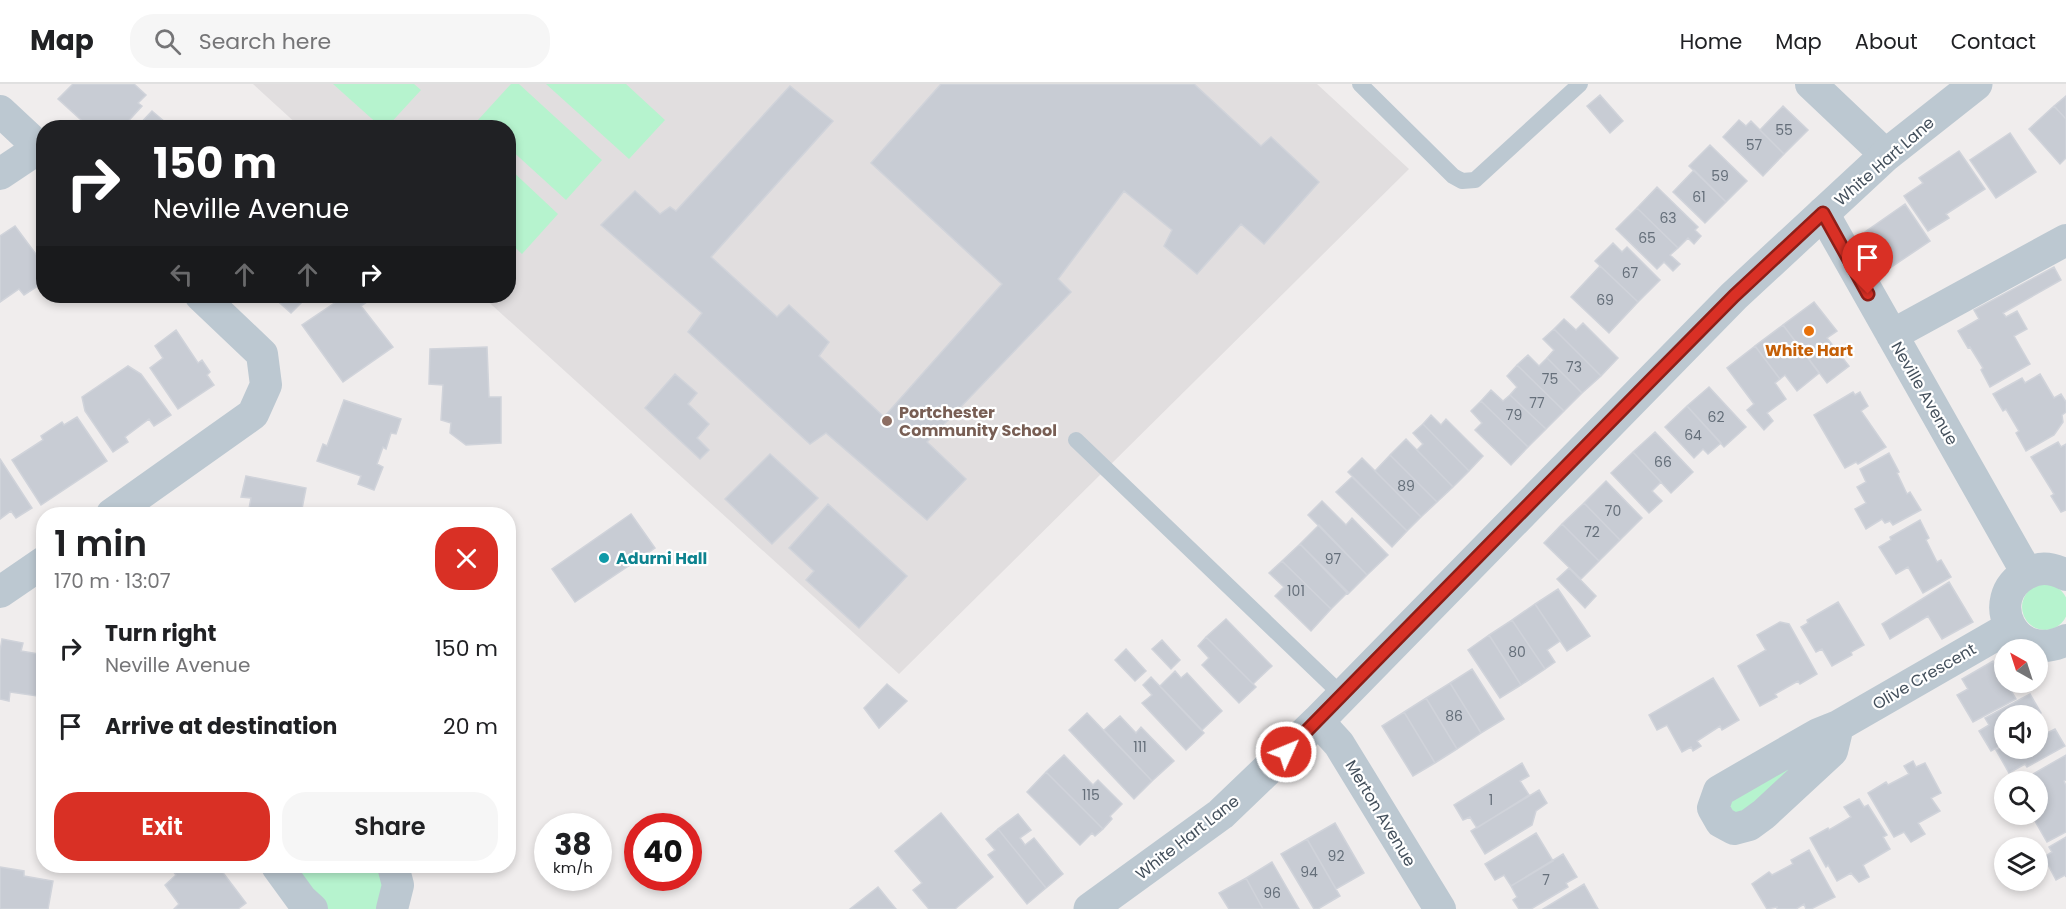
<!DOCTYPE html>
<html lang="en">
<head>
<meta charset="utf-8">
<style>
	body { margin:0; font-family:Poppins,sans-serif; background:#f6f6f6; color:#202124; height:100vh; display:flex; flex-direction:column; font-size:22px; white-space:nowrap }
	* { box-sizing:border-box; margin:0 }
	p { font-size:20px; color:#757577 }
	.icon { flex:none; width:33px; height:33px; fill:none; stroke:currentColor; stroke-width:2; stroke-linecap:round; stroke-linejoin:round }
	.map { position:relative; flex:1; overflow:hidden }
	.panel { position:absolute; left:36px; top:423px; width:480px; height:366px; display:flex; flex-direction:column; background:#fff; border-radius:24px; box-shadow:0 3px 9px #0003 }
	.panel>* { flex:none }
	.top-card { position:absolute; left:36px; top:36px; width:480px; height:183px; border-radius:24px; box-shadow:0 3px 9px #0003; background:#202124; color:#fff; overflow:hidden }
	.needle { width:39px; rotate:321deg }
	.tools { position:absolute; left:1994px; top:555px; display:grid; gap:12px }
	.tools a { display:grid; place-items:center; width:54px; height:54px; border-radius:50%; background:#fff; box-shadow:0 3px 9px #0003; font-size:30px }
	.speed { position:absolute; left:534px; top:729px; display:flex; gap:12px; font-size:30px; font-weight:700; text-align:center }
	.speed>* { display:grid; place-content:center; width:78px; height:78px; border-radius:50%; background:#fff; box-shadow:0 3px 9px #0003; line-height:1 }
	.speed small { font-size:15px; font-weight:400 }
	.speed .limit { border:9px solid #d22; background:#fff; color:#111 }
	.pin { position:absolute; display:grid; place-items:center; width:51px; height:51px; color:#fff; margin:-62px -26px; border-radius:50% 50% 50% 0; rotate:-45deg; box-shadow:0 0 6px #0007 }
	.pin .icon { rotate:45deg }
	.me { position:absolute; width:66px; margin:-33px; rotate:46deg; stroke-linejoin:round; filter:drop-shadow(0 0 4px #0008) }
	.turn { display:flex; align-items:center; gap:21px; height:126px; padding:0 18px; font-size:27px }
	.turn .icon { width:78px; height:78px; stroke-width:2.5 }
	.turn b { display:block; font-size:42px; line-height:51px }
	.lanes { display:flex; align-items:center; height:57px; padding:0 18px; background:#0003; justify-content:center; gap:30px; direction:ltr }
	.lanes .off { opacity:.35 }
	.round { display:grid; place-items:center; flex:none; width:63px; height:63px; border-radius:24px; background:#f6f6f6 }
	.summary { display:flex; align-items:center; justify-content:space-between; height:102px; padding:0 18px }
	h1 { font-size:36px; font-weight:600; line-height:45px }
	.button { display:flex; gap:12px; margin-top:auto; padding:12px 18px }
	.button a { flex:1; height:69px; border-radius:24px; background:#d93025; color:#fff; font-size:24px; font-weight:600; line-height:69px; text-align:center }
	.button a+a { background:#f6f6f6; color:#202124 }
	ul { padding:0; list-style:none }
	li { display:flex; align-items:center; gap:18px; height:78px; padding:0 18px }
	li div { flex:1 }
	li b { display:block; font-size:22px }
	li em { font-style:normal }
	header { display:flex; align-items:center; gap:36px; box-sizing:border-box; height:84px; padding:0 30px; background:#fff; border-bottom:2px solid #e0e0e0 }
	header strong { font-size:28px }
	nav { display:flex; gap:33px; margin-inline-start:auto; font-size:21px }
	.search { width:420px; height:54px; background:#f6f6f6; display:flex; align-items:center; gap:15px; box-sizing:border-box; padding:0 21px; border-radius:24px; color:#757577; font-size:22px }
	.map>svg:first-child { display:block }
	.education { fill:#e1dedf }
	.green { fill:#b6f3ce }
	.building { fill:#c8ccd4; stroke:#d0d3da; stroke-width:1.5 }
	.lines { fill:none; stroke-linecap:round; stroke-linejoin:round }
	.service { stroke:#bcc8d1; stroke-width:16 }
	.minor { stroke:#bcc8d1; stroke-width:32 }
	.tertiary { stroke:#bcc8d1; stroke-width:33 }
	.route-casing { stroke:#8d1f18; stroke-width:15 }
	.route { stroke:#d93025; stroke-width:10 }
	.food-dot { fill:#e8710a; stroke:#fff; stroke-width:2 }
	.education-dot { fill:#8d6e63; stroke:#fff; stroke-width:2 }
	.culture-dot { fill:#0f9aa8; stroke:#fff; stroke-width:2 }
	.labels { text-anchor:middle; stroke-width:4.5; stroke-linejoin:round; paint-order:stroke }
	.number-label { font-size:14px; fill:#656f7a }
	.street-label { font-size:16px; fill:#44505c; stroke:#fff }
	.food-label { font-size:16px; font-weight:bold; fill:#c56008; stroke:#fff }
	.education-label { font-size:16px; font-weight:bold; fill:#785e54; stroke:#fff; text-anchor:start }
	.culture-label { font-size:16px; font-weight:bold; fill:#0d838f; stroke:#fff; text-anchor:start }
</style>
</head>
<body>
<header>
<strong>Map</strong>
<div class="search"><svg class="icon" aria-label="search" viewBox="0 0 24 24"><circle cx="10" cy="10" r="6"/><path d="M15 15l6 6"/></svg>Search here</div>
<nav><a>Home</a><a>Map</a><a>About</a><a>Contact</a></nav>
</header>
<div class="map">
<svg width="2066" height="825" viewBox="0 0 2066 825">
	<rect width="100%" height="100%" fill="#f0eded"/>
	<path class="education" d="M253,0H1317L1409,85L899,590L482,212H508V44L300,43Z"/>
	<path class="green" d="M333,0H414L421,6L387,43H381Z
		M511,0H519L602,76L566,116L509,64L508,44L486,43L478,36Z
		M546,0H626L665,36L629,75Z
		M509,84L558,130L522,170L509,158Z
		M2022 523a23 23 0 1 1 46 0a23 23 0 1 1-46 0Z
		M1824,654L1737,736L1726,714Z
		M292,782H380L385,801L379,825H327Z"/>
	<path class="building" d="M73,0H134L146,11L138,19L142,22L122,44H90L58,15Z
		M941,0H1194L1261,62L1271,53L1319,98L1264,160L1241,140L1197,190L1164,162L1172,146L1124,107L1058,195L1071,208L927,358L966,395L927,436L826,349L810,360L688,248L702,229L601,141L635,107L660,130L670,123L676,127L790,2L833,37L711,173L777,233L789,221L829,258L819,272L884,333L1002,200L871,79Z
		M1600,11L1623,37L1610,49L1587,22Z
		M2066,12V35L2054,22Z
		M1783,22L1808,46L1784,70L1760,46Z
		M2054,22L2066,35V74L2060,80L2029,45Z
		M152,27L172,44H136Z
		M1739,36L1746,42L1751,37L1784,70L1763,92L1723,53Z
		M2010,49L2036,88L1996,114L1970,76Z
		M1710,61L1747,97L1726,118L1689,82Z
		M1959,67L1985,105L1946,130L1949,134L1928,147L1904,112L1923,99L1919,94Z
		M1694,86L1726,118L1705,139L1673,108Z
		M1657,103L1698,143L1695,146L1701,152L1694,160L1688,154L1678,164L1637,124Z
		M1905,120L1930,157L1890,184L1865,148Z
		M1637,124L1678,164L1670,171L1680,180L1673,187L1664,178L1657,185L1616,145Z
		M15,142L44,181V186L41,188L44,198L24,211L19,205L0,218V152Z
		M1613,159L1622,168L1627,163L1660,196L1638,218L1595,177Z
		M1600,182L1638,218L1609,249L1571,213Z
		M2054,183L2061,196L2003,229L2006,233L2017,227L2027,245L2014,252L2030,280L1990,303L1981,286L1983,284L1970,263L1968,264L1958,247L1979,235L1974,226Z
		M272,212H308L291,229Z
		M345,212H376L361,222L393,263L343,298L302,241Z
		M1814,218L1837,247L1827,254L1849,282L1827,299L1783,241Z
		M1564,235L1576,246L1583,239L1618,274L1601,292L1554,245Z
		M1783,241L1819,289L1797,307L1785,291L1780,295L1755,262Z
		M1554,245L1601,292L1582,309L1547,274L1554,266L1543,255Z
		M176,246L198,279L202,276L210,288L207,291L214,301L178,325L150,284L163,274L155,262Z
		M1755,262L1780,295L1775,299L1786,315L1767,329L1773,337L1764,346L1747,326L1754,320L1727,284Z
		M487,263L489,313H501V359L466,361L450,349L451,339L441,336L443,301L429,300L430,265Z
		M1528,271L1539,282L1547,274L1582,309L1564,327L1517,281Z
		M1517,281L1564,327L1546,345L1510,311L1517,303L1507,292Z
		M128,282L141,290L171,331L154,342L149,335L125,353L128,358L113,368L85,327L82,313Z
		M675,290L697,309L688,320L709,340L697,354L709,366L700,375L645,324Z
		M2040,290L2054,314L2061,310L2066,318V328L2062,331L2063,338L2054,351L2026,367L2016,349L2019,347L2006,325L2003,327L1993,310L2022,294L2025,299Z
		M1709,303L1746,343L1724,363L1687,322Z
		M1491,306L1503,317L1510,311L1546,345L1528,363L1481,317Z
		M1853,308L1855,311L1860,308L1868,322L1861,327L1886,363L1858,380L1856,378L1845,384L1814,331Z
		M344,316L401,335L396,350L391,349L386,365L383,363L377,380L383,383L374,406L358,400L361,392L317,377L323,360L327,362Z
		M1481,317L1528,363L1511,381L1475,346L1482,339L1471,327Z
		M1687,322L1721,359L1708,370L1703,365L1694,374L1665,343Z
		M1431,331L1441,341L1446,335L1483,372L1469,387L1423,340Z
		M77,333L107,377L41,421L12,376L43,356L41,352L62,338L64,341Z
		M1423,340L1469,387L1453,403L1417,366L1423,360L1413,349Z
		M1655,348L1693,388L1671,409L1633,368Z
		M1406,355L1453,403L1437,418L1390,371Z
		M2058,358L2061,363L2066,360V426L2061,428L2051,412L2054,410L2031,373Z
		M1633,368L1661,398L1652,407L1662,417L1649,429L1611,389Z
		M1889,369L1899,388L1897,389L1907,410L1910,408L1921,426L1893,441L1890,437L1885,439L1882,435L1866,445L1855,425L1866,419L1857,403L1866,398L1860,385Z
		M770,370L818,414L772,460L725,415Z
		M1390,371L1437,418L1421,433L1375,387Z
		M1362,374L1421,433L1407,447L1348,388Z
		M0,375L32,424L16,434L11,427L0,435Z
		M246,392L306,404L301,430H248L251,414L241,413Z
		M1352,393L1407,447L1392,463L1336,408Z
		M1606,397L1642,434L1620,456L1584,419Z
		M1322,417L1346,441L1352,434L1388,471L1367,491L1308,431Z
		M1584,419L1620,456L1599,477L1562,440Z
		M828,420L907,492L859,544L806,496L814,487L789,464Z
		M631,430L655,464L575,518L552,485Z
		M1920,436L1929,454L1926,456L1937,478L1941,476L1951,493L1923,509L1908,483L1896,490L1879,463L1891,456L1890,453Z
		M1562,440L1599,477L1581,495L1544,459Z
		M1319,441L1367,491L1348,510L1300,460Z
		M1300,460L1348,508L1331,525L1282,477Z
		M1282,477L1331,525L1311,547L1275,512L1284,503L1269,489Z
		M1569,484L1596,512L1585,524L1557,495Z
		M1949,498L1973,538L1942,555L1928,532L1890,555L1882,540Z
		M1558,505L1590,552L1567,567L1535,520Z
		M1838,518L1864,561L1851,568L1852,571L1832,582L1822,565L1816,568L1801,543L1808,539L1807,536Z
		M1535,520L1560,557L1547,566L1555,578L1545,585L1512,536Z
		M1226,535L1272,582L1253,600L1206,553Z
		M1512,536L1545,585L1521,601L1489,551Z
		M1780,538L1789,540L1817,590L1800,600L1798,597L1775,610L1777,613L1760,622L1738,582L1766,566L1757,551Z
		M1489,551L1521,601L1500,614L1468,566Z
		M1206,553L1256,603L1239,619L1202,581L1209,574L1198,562Z
		M2,555L23,559L21,567L44,571V613L10,608L9,617L0,615V567Z
		M1162,556L1180,576L1171,585L1152,565Z
		M1126,565L1146,587L1135,597L1115,576Z
		M1993,577L2016,615L1973,638L1957,611L1968,605L1962,595Z
		M1472,585L1504,635L1481,649L1450,599Z
		M1175,587L1181,594L1187,589L1222,627L1202,646L1160,602Z
		M1151,593L1204,649L1186,666L1142,619L1152,611L1143,601Z
		M1713,594L1739,636L1722,646L1720,642L1697,657L1701,662L1693,667L1691,663L1682,668L1667,641L1657,646L1649,631Z
		M1450,599L1481,649L1457,665L1426,614Z
		M887,600L907,617L879,644L864,624Z
		M2030,610L2041,629L2035,632H2004V664H2037V641L2043,651L2055,645L2065,662L2027,683L2025,680L2009,689L1996,666L2002,663L2001,661L1991,667L1979,647L1989,641L1985,634Z
		M1426,614L1457,665L1435,679L1404,628Z
		M1404,628L1435,679L1413,692L1382,642Z
		M1087,629L1152,697L1134,715L1069,646Z
		M1120,632L1136,649L1141,643L1174,677L1152,697L1104,646Z
		M1064,671L1093,701L1098,696L1122,720L1110,732L1112,735L1103,745L1046,688Z
		M2066,671V696L2064,697L2066,702V748L2047,758L2031,730H2037V698H2029L2026,694Z
		M1913,677L1916,683L1925,679L1941,709L1931,714L1940,727L1918,739L1925,750L1911,758L1904,748L1894,753L1868,709L1886,698L1888,701L1909,690L1904,682Z
		M1522,679L1529,692L1520,697L1529,711L1477,744L1470,733L1463,736L1454,721Z
		M1046,688L1103,745L1095,752L1092,749L1080,761L1027,708Z
		M1539,706L1547,719L1536,727L1532,741L1485,770L1471,747Z
		M1859,715L1864,723L1868,721L1887,751L1883,753L1890,765L1863,781L1869,793L1859,798L1851,789L1837,797L1828,781L1826,783L1810,754L1828,744L1829,746L1851,733L1844,723Z
		M941,729L993,793L955,825H929L913,806L922,799L895,767Z
		M1018,730L1031,746L1020,754L1025,761L1034,754L1063,790L1046,804L998,745Z
		M1335,739L1364,789L1336,805L1307,755Z
		M998,745L1046,804L1027,820L988,771L995,766L986,755Z
		M1536,749L1553,777L1511,802L1504,791L1495,796L1485,780Z
		M2066,753V793L2065,791L2056,796L2044,773L2052,768L2049,763Z
		M1307,755L1340,812L1318,825H1314L1281,770Z
		M1809,766L1835,813L1811,825H1806L1804,820L1796,825H1777V823L1767,825L1752,800L1769,788L1772,791L1793,780L1791,776Z
		M1563,770L1577,793L1566,799L1568,803L1531,825H1519L1513,816L1517,813L1511,802Z
		M1272,778L1299,825H1263L1246,794Z
		M169,782H218L246,819L238,825H174L179,820L165,801L176,791Z
		M0,783L24,787V792L53,797L48,825H0Z
		M1246,794L1263,825H1229L1219,809Z
		M1584,800L1598,825H1543Z
		M878,803L896,825H850Z"/>
	<g class="lines">
		<path class="service" d="M1360,0L1453,92L1462,97L1475,96L1580,0
			M1076,356L1342,611"/>
		<path class="minor" d="M1811,0L1886,71
			M0,27L44,68
			M0,90L39,64
			M1823,129L2027,489
			M1892,251L2066,156
			M112,430L253,330L266,301L262,270L201,212
			M2066,491C2053,484 2039,482 2026,490C1982,514 2014,582 2066,556
			M0,508L44,478
			M1318,637L1339,660L1440,825
			M1838,642L1832,667L1764,730L1749,741L1734,745L1721,738L1713,724L1719,707L1818,650L1838,642L2010,543
			M277,782L301,815L312,825
			M392,825L398,801L393,782"/>
		<path class="tertiary" d="M1090,825L1221,730L1318,637L1734,212L1886,71L1976,0"/>
	</g>
	<g class="lines">
		<g class="route-casing">
			<path id="route" d="M1286,668L1652,295L1734,212L1823,129L1868,210"/>
		</g>
		<use href="#route" class="route"/>
	</g>
	<circle class="food-dot" cx="1809" cy="247" r="6"/>
	<circle class="education-dot" cx="887" cy="337" r="6"/>
	<circle class="culture-dot" cx="604" cy="474" r="6"/>
	<g class="labels">
		<g class="number-label">
			<text x="1784" y="51">55</text>
			<text x="1754" y="66">57</text>
			<text x="1720" y="97">59</text>
			<text x="1699" y="118">61</text>
			<text x="1668" y="139">63</text>
			<text x="1647" y="159">65</text>
			<text x="1630" y="194">67</text>
			<text x="1605" y="221">69</text>
			<text x="1574" y="288">73</text>
			<text x="1550" y="300">75</text>
			<text x="1537" y="324">77</text>
			<text x="1514" y="336">79</text>
			<text x="1716" y="338">62</text>
			<text x="1693" y="356">64</text>
			<text x="1663" y="383">66</text>
			<text x="1406" y="407">89</text>
			<text x="1613" y="432">70</text>
			<text x="1592" y="453">72</text>
			<text x="1333" y="480">97</text>
			<text x="1296" y="512">101</text>
			<text x="1517" y="573">80</text>
			<text x="1454" y="637">86</text>
			<text x="1140" y="668">111</text>
			<text x="1091" y="716">115</text>
			<text x="1491" y="721">1</text>
			<text x="1336" y="777">92</text>
			<text x="1309" y="793">94</text>
			<text x="1546" y="801">7</text>
			<text x="1272" y="814">96</text>
		</g>
		<g class="street-label">
			<text transform="translate(1884 77) rotate(-41)" y="6">White Hart Lane</text>
			<text transform="translate(1925 309) rotate(60)" y="6">Neville Avenue</text>
			<text transform="translate(1924 592) rotate(-30)" y="6">Olive Crescent</text>
			<text transform="translate(1381 729) rotate(59)" y="6">Merton Avenue</text>
			<text transform="translate(1187 753) rotate(-38)" y="6">White Hart Lane</text>
		</g>
		<g class="food-label">
			<text x="1809" y="272">White Hart</text>
		</g>
		<g class="education-label">
			<text x="899" y="334">Portchester<tspan x="899" dy="18">Community School</tspan></text>
		</g>
		<g class="culture-label">
			<text x="616" y="480">Adurni Hall</text>
		</g>
	</g>
</svg>
<div class="tools">
<a><svg class="needle" viewBox="-14 -14 28 28"><path d="M0-13l5 13h-10z" fill="#e53935"/><path d="M0 13l5-13h-10z" fill="#757577"/></svg></a>
<a><svg class="icon" aria-label="sound" viewBox="0 0 24 24"><path d="M4 9h4l5-4v14l-5-4H4zM17 9q2 3 0 6"/></svg></a>
<a><svg class="icon" aria-label="search" viewBox="0 0 24 24"><circle cx="10" cy="10" r="6"/><path d="M15 15l6 6"/></svg></a>
<a><svg class="icon" aria-label="layers" viewBox="0 0 24 24"><path d="M12 4l9 5-9 5-9-5zM3 14l9 5 9-5"/></svg></a>
</div>
<div class="speed"><div>38<small>km/h</small></div><div class="limit">40</div></div>
<div class="pin" style="left:1868px;top:210px;background:#d93025"><svg class="icon" aria-label="arrive" viewBox="0 0 24 24"><path d="M6 21V4h12l-3 4 3 4H6"/></svg></div>
<svg class="me" style="left:1286px;top:668px" viewBox="-20 -20 40 40"><circle r="17" fill="#d93025" stroke="#fff" stroke-width="3"/><path d="M0-11L8 9 0 5-8 9z" fill="#fff"/></svg>
<div class="top-card">
<div class="turn"><svg class="icon" aria-label="right" viewBox="0 0 24 24"><path d="M7 20v-9h11M14 6l5 5-5 5"/></svg><div><b>150 m</b>Neville Avenue</div></div>
<div class="lanes"><svg class="icon off" aria-label="left" viewBox="0 0 24 24"><path d="M17 20v-9H6M10 6l-5 5 5 5"/></svg><svg class="icon off" aria-label="ahead" viewBox="0 0 24 24"><path d="M12 20V5M6 11l6-6 6 6"/></svg><svg class="icon off" aria-label="ahead" viewBox="0 0 24 24"><path d="M12 20V5M6 11l6-6 6 6"/></svg><svg class="icon" aria-label="right" viewBox="0 0 24 24"><path d="M7 20v-9h11M14 6l5 5-5 5"/></svg></div>
</div>
<section class="panel">
<div class="summary"><div><h1>1 min</h1><p>170 m · 13:07</p></div><a class="round" style="background:#d93025;color:#fff"><svg class="icon" aria-label="close" viewBox="0 0 24 24"><path d="M6 6l12 12M18 6L6 18"/></svg></a></div>
<ul>
<li><svg class="icon" aria-label="right" viewBox="0 0 24 24"><path d="M7 20v-9h11M14 6l5 5-5 5"/></svg><div><b>Turn right</b><p>Neville Avenue</p></div><em>150 m</em></li>
<li><svg class="icon" aria-label="arrive" viewBox="0 0 24 24"><path d="M6 21V4h12l-3 4 3 4H6"/></svg><div><b>Arrive at destination</b></div><em>20 m</em></li>
</ul>
<div class="button"><a>Exit</a><a>Share</a></div>
</section>
</div>
</body>
</html>
